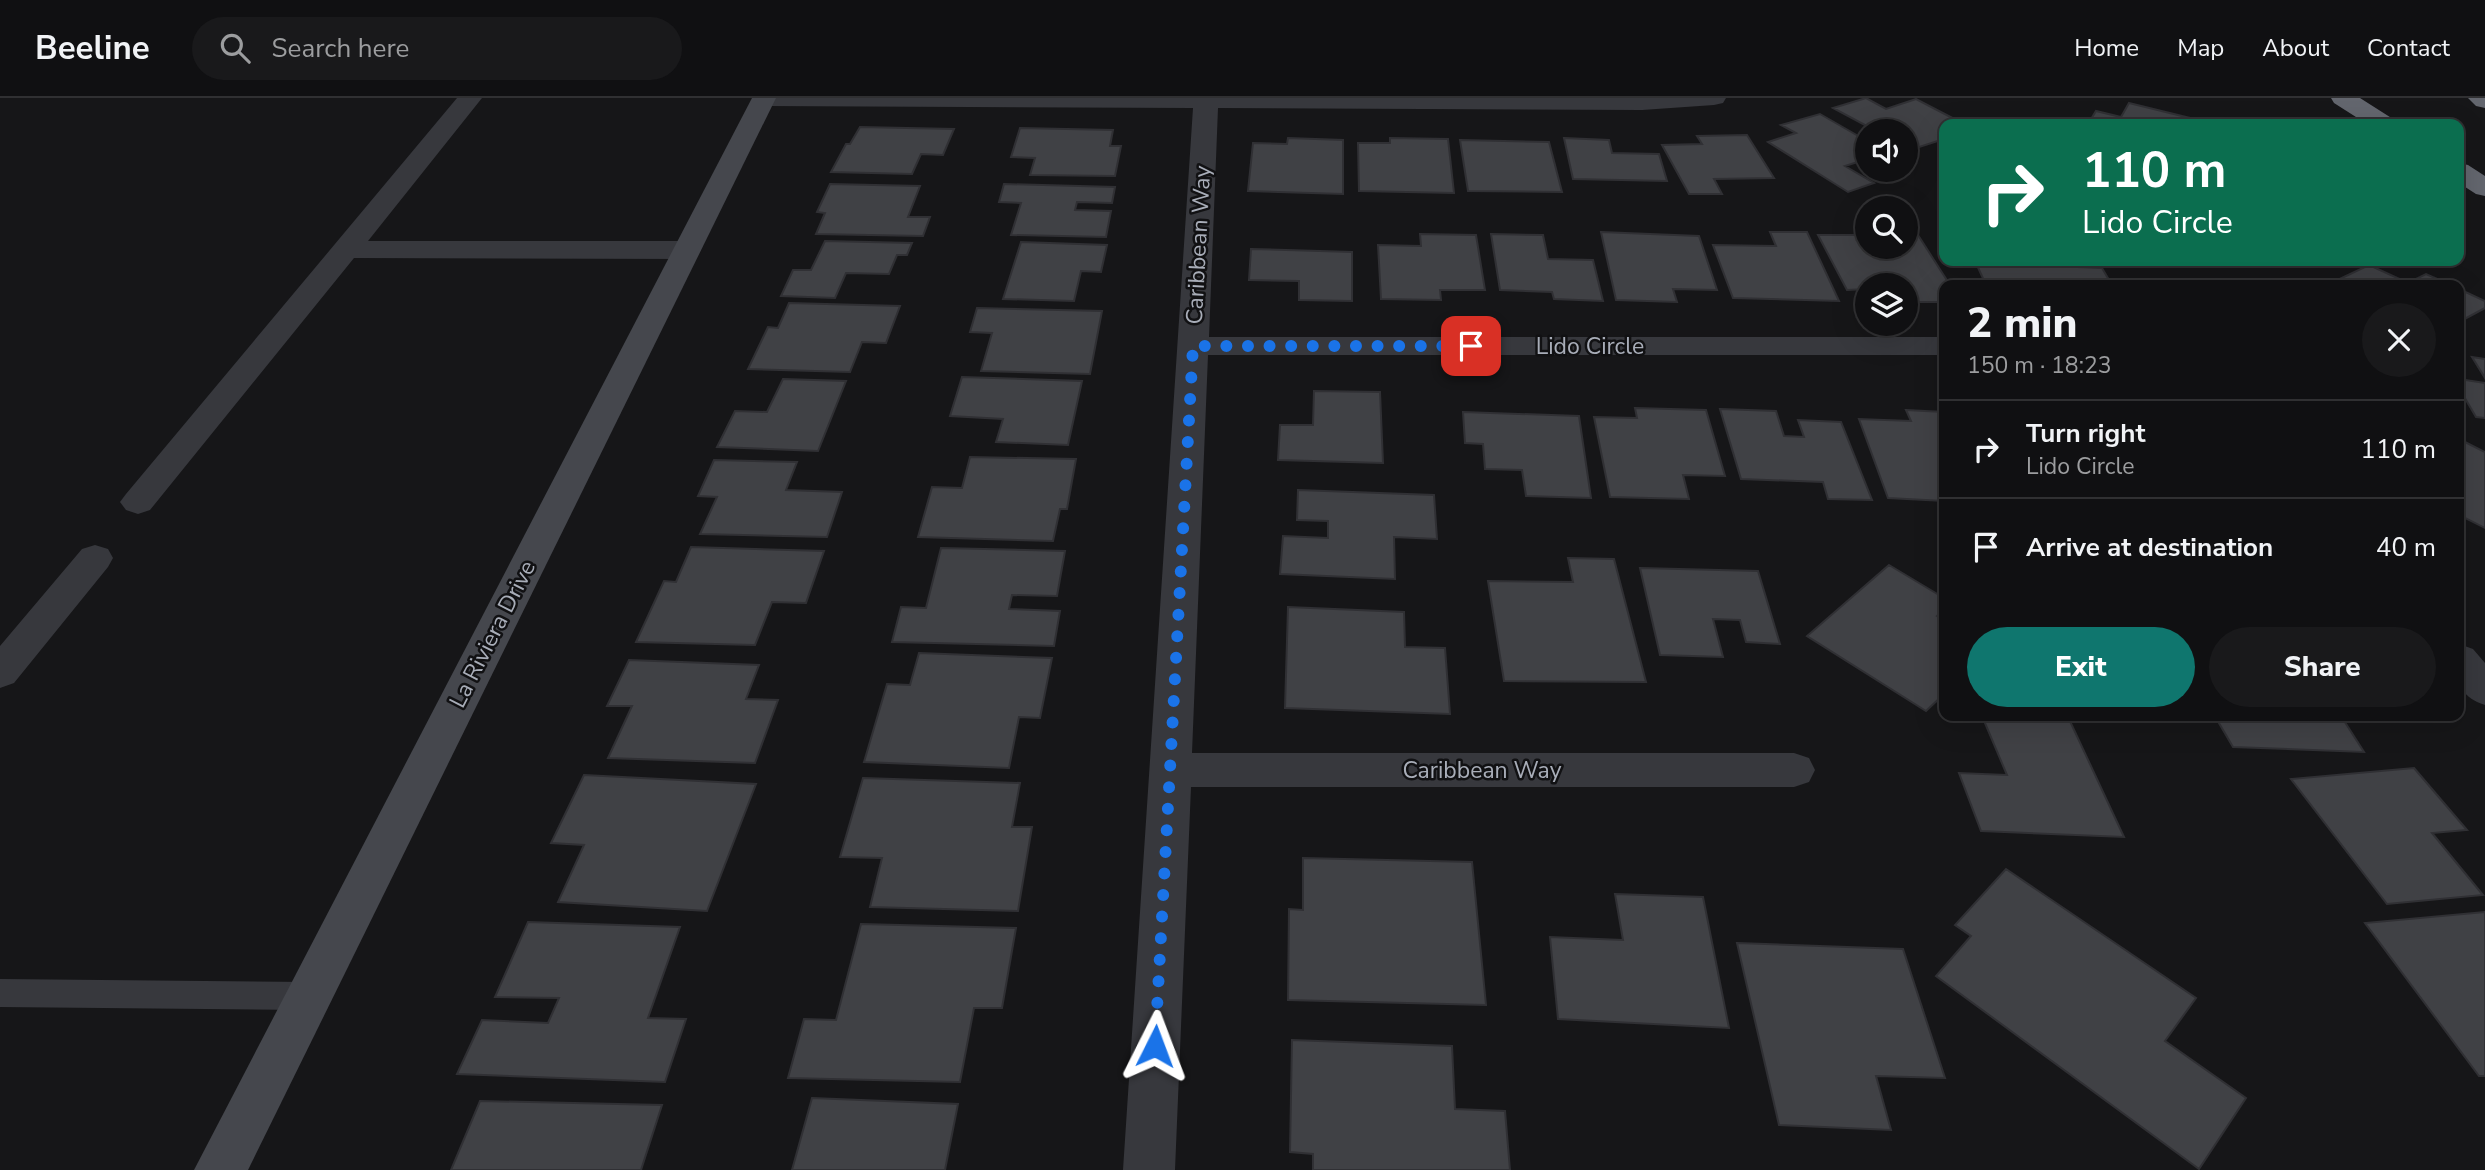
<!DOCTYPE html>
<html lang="en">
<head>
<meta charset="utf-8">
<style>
	body { margin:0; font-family:"Nunito Sans",sans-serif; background:#19191b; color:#f1f3f6; height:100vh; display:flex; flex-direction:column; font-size:26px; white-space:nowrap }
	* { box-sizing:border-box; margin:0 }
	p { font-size:23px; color:#9c9d9f }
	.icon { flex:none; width:38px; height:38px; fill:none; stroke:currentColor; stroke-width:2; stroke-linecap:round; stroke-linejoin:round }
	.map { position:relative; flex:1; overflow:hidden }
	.sheet { position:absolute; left:1939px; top:182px; width:525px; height:441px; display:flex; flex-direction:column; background:#101012; border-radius:14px; box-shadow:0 7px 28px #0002,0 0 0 2px #303032 }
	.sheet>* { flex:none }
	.guide { position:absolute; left:1939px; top:21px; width:525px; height:147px; border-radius:14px; box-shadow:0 7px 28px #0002,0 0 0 2px #303032; background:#0b6e4f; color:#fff; overflow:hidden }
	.tools { position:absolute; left:1855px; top:21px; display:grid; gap:14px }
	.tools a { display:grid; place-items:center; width:63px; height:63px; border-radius:50%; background:#101012; box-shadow:0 7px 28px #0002,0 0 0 2px #303032; font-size:35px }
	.pin { position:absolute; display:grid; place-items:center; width:60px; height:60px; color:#fff; margin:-30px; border-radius:14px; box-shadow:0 4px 10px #0006 }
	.me { position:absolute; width:77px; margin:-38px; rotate:3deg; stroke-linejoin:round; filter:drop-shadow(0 0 5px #0008) }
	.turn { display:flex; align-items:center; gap:24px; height:147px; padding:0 28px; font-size:32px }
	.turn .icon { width:91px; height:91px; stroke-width:2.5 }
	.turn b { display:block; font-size:49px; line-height:60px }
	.round { display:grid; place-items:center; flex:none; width:74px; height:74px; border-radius:37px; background:#19191b }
	.overview { display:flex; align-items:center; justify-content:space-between; height:119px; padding:0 28px }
	h1 { font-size:42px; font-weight:800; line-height:52px }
	.button { display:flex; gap:14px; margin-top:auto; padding:14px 28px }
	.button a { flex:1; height:80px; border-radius:42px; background:#0f766e; color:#fff; font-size:28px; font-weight:800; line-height:80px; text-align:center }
	.button a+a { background:#19191b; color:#f1f3f6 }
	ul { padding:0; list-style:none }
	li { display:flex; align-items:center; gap:21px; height:98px; padding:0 28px; border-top:2px solid #303032 }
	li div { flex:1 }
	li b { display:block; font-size:26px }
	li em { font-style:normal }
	header { display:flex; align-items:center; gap:42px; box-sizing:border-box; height:98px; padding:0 35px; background:#101012; border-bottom:2px solid #303032 }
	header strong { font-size:33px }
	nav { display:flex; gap:38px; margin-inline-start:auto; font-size:24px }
	.search { width:490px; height:63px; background:#19191b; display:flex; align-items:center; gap:18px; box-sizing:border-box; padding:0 24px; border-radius:38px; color:#9c9d9f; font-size:26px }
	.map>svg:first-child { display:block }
	.building { fill:#404145; stroke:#303034; stroke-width:2 }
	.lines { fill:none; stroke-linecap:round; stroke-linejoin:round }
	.lane { fill:#37383d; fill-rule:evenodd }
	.street { fill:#37383d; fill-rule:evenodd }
	.secondary { fill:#45474d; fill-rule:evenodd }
	.highway { fill:#63666e; fill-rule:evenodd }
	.route { stroke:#1a73e8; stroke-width:12; stroke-dasharray:0 21.6 }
	.labels { text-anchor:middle; stroke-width:5; stroke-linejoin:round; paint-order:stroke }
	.street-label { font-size:23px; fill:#a8adb8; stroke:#111113 }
</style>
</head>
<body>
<header>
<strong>Beeline</strong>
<div class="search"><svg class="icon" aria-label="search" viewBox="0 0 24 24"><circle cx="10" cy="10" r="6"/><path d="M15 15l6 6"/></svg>Search here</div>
<nav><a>Home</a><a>Map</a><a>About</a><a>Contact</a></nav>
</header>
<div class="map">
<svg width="2485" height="1072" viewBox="0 0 2485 1072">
	<rect width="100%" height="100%" fill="#161618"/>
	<path class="building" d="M1866,0L1886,11L1916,1L1964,26H1944V41L1910,52L1906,50V33H1876L1833,10Z
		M2129,5L2190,20L2187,26H2088L2096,13L2121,19Z
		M1820,16L1867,43V61L1845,68L1874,85L1848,94L1768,44L1796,35L1781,27Z
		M860,29L954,31L943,57L921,56L912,76L831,74L846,46H850Z
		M1020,30L1113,32L1110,48H1121L1115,78L1030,77L1035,60L1011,59Z
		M1747,37L1774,80L1714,81L1722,96H1689L1662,47L1702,46L1697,38Z
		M1288,40L1343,42V96L1248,93L1253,45L1287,46Z
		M1390,40L1448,41L1454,95L1359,93L1358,45H1390Z
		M1564,40L1609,42L1612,55L1659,56L1667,83L1573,81Z
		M1460,42L1549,44L1562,94L1468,93Z
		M830,86L920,88L908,119H930L923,138L816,136L825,115L817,114Z
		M1004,86L1115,89L1112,105L1077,104L1075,112L1111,113L1106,139L1011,137L1021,105L999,104Z
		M1601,134L1699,138L1717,192L1673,191L1677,204L1616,202Z
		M1770,134H1807L1839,203L1733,200L1713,147L1776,148Z
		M1420,136L1476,137L1485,192H1440L1441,202L1381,201L1378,147L1421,148Z
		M1491,136L1543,137L1548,161L1593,162L1603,203L1554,201L1552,194L1500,192Z
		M1818,137H1867V149H1906V137H1918L1950,187H1944V204H1906V187H1867V191L1847,192Z
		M825,143L912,145L907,157H897L889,176L846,175L835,200L781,198L793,172H811Z
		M1021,144L1107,147L1101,174L1081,173L1074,203L1003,201Z
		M1251,151L1352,154V203L1299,202V183L1249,182Z
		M1975,163H2075L2078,169L2102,170L2112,187H1986Z
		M2369,167L2408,185L2426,176L2451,187H2327Z
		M2459,191L2485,203V210L2459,224Z
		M789,205L900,208L886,245L862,244L850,274L748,271L768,229L778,230Z
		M977,210L1102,213L1090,276L981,273L992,235L970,234Z
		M2472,259L2485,261V280Z
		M962,279L1082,283L1068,347L996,344L1003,321L950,318Z
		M783,281L846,283L818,353L717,349L735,313L767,314Z
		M2459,281L2485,285V320L2476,319L2459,290Z
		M1314,293L1380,294L1383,365L1278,362L1280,327H1313Z
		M1635,310L1706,312L1725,378L1683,377L1689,401L1610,399L1594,319L1637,320Z
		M1720,311L1776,313L1784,338L1804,339L1798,322L1841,324L1872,402L1828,401L1823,384L1741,381Z
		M1906,312L1944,314V403L1888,400L1859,321L1911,323Z
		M1463,314L1579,318L1591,400L1526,398L1522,372L1485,371L1483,346L1465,345Z
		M2459,341L2485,354V430L2459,417Z
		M970,359L1076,361L1067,411H1060L1053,443L918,439L932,389L962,390Z
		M714,362L797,364L786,392L842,394L827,439L700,436L717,399L698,398Z
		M1298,392L1434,397L1437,441L1394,439L1395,481L1280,476L1283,438L1328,440V423L1297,422Z
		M691,449L824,453L806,505L772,504L755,547L636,544L664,483L676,484Z
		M941,450L1065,453L1057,498L1012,497L1009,511L1060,513L1054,548L892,544L901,509L926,510Z
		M1568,460L1614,461L1646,584L1504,583L1488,483L1573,484Z
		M1889,467L1944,500V511L1937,518L1944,522V596L1926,613L1807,538Z
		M1640,470L1758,473L1780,546L1746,544L1740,522L1713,521L1723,559L1660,557Z
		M1288,509L1404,514L1405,549L1445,550L1450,616L1285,610Z
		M919,555L1052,560L1040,620L1019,619L1009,670L864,664L887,586L910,587Z
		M629,562L759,567L746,601L778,602L755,665L608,660L632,608H607Z
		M1982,618L2069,621L2124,739L1981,733L1959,675L2007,677Z
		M2229,618H2341L2364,654L2233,649L2216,620L2231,621Z
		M2414,670L2467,732L2432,735L2483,797L2387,806L2291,681Z
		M584,677L756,686L707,813L558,804L584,747L551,745Z
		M863,680L1020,685L1012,729H1032L1018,813L870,809L882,760L840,759Z
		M1303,760L1472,764L1486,907L1288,902L1289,811L1303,812Z
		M2006,771L2196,900L2165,943L2246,1000L2199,1071L1936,878L1971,838L1955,827Z
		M1615,796L1703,799L1729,930L1558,921L1550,839L1623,842Z
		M2485,814V978H2479L2365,825Z
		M528,824L680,829L648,920L686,921L665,984L457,976L482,922L548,925L559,900L495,899Z
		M861,826L1016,830L1002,910H974L960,984L788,980L804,921L836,922Z
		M1737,845L1903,851L1945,980L1876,978L1891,1032L1779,1027Z
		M1292,942L1452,948L1455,1011L1505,1013L1510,1072H1313V1056L1290,1054Z
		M812,1000L958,1006L945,1072H792Z
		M480,1003L662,1007L641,1072H451Z"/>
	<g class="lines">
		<path class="lane" d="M0,881L308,884L319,888L323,898L319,908L308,912L0,909Z"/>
		<path class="street" d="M457,0H482L368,143H687L697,146L701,152L697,158L687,161L354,160L150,412L138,416L126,412L120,404L126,396Z
			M752,0H1726L1723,5L1714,7L1642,12L1218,10L1209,239H1944V257H1208L1192,655H1794L1809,660L1815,672L1809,684L1794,689H1191L1175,1072H1123L1193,10L764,8L755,6Z
			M95,447L108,451L113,460L108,469L14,585L0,590V548L82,451Z
			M2459,546L2473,551L2485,565V607C2453,597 2458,575 2459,546Z"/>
		<path class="secondary" d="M752,0H776L248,1072H194Z"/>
		<path class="highway" d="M2331,0H2360L2393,21L2397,26H2367L2334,5Z
			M2468,0H2485V10L2476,8Z
			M2459,65L2468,67L2485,78V98L2476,96L2459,85Z"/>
	</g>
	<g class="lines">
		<path class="route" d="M1155,948L1193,248H1471"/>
	</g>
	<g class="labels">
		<g class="street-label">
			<text transform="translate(1198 147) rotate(-87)" y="8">Caribbean Way</text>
			<text x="1590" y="256">Lido Circle</text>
			<text transform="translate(492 536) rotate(-63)" y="8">La Riviera Drive</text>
			<text x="1482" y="680">Caribbean Way</text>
		</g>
	</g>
</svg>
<div class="tools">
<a><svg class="icon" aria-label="sound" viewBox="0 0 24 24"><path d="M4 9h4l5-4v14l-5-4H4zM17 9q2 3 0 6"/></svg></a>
<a><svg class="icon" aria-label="search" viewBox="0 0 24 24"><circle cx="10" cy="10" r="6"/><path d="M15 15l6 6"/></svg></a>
<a><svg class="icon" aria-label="layers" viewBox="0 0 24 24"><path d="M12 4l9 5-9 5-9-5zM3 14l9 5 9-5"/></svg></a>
</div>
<div class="pin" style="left:1471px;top:248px;background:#d93025"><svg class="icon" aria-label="arrive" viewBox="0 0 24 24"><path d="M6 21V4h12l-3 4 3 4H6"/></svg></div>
<svg class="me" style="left:1155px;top:948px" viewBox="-20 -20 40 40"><path d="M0-17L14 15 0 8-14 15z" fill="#1a73e8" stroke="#fff" stroke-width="4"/></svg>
<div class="guide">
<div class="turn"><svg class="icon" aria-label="right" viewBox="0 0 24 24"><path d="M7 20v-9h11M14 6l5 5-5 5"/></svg><div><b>110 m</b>Lido Circle</div></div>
</div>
<section class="sheet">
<div class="overview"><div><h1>2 min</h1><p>150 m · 18:23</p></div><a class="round"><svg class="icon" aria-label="close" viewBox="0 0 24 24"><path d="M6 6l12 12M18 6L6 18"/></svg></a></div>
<ul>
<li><svg class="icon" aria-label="right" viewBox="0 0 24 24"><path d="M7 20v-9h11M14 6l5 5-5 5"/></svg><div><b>Turn right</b><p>Lido Circle</p></div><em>110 m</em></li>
<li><svg class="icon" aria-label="arrive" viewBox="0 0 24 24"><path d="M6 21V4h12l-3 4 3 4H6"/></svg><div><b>Arrive at destination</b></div><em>40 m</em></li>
</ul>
<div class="button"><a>Exit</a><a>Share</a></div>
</section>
</div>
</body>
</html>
